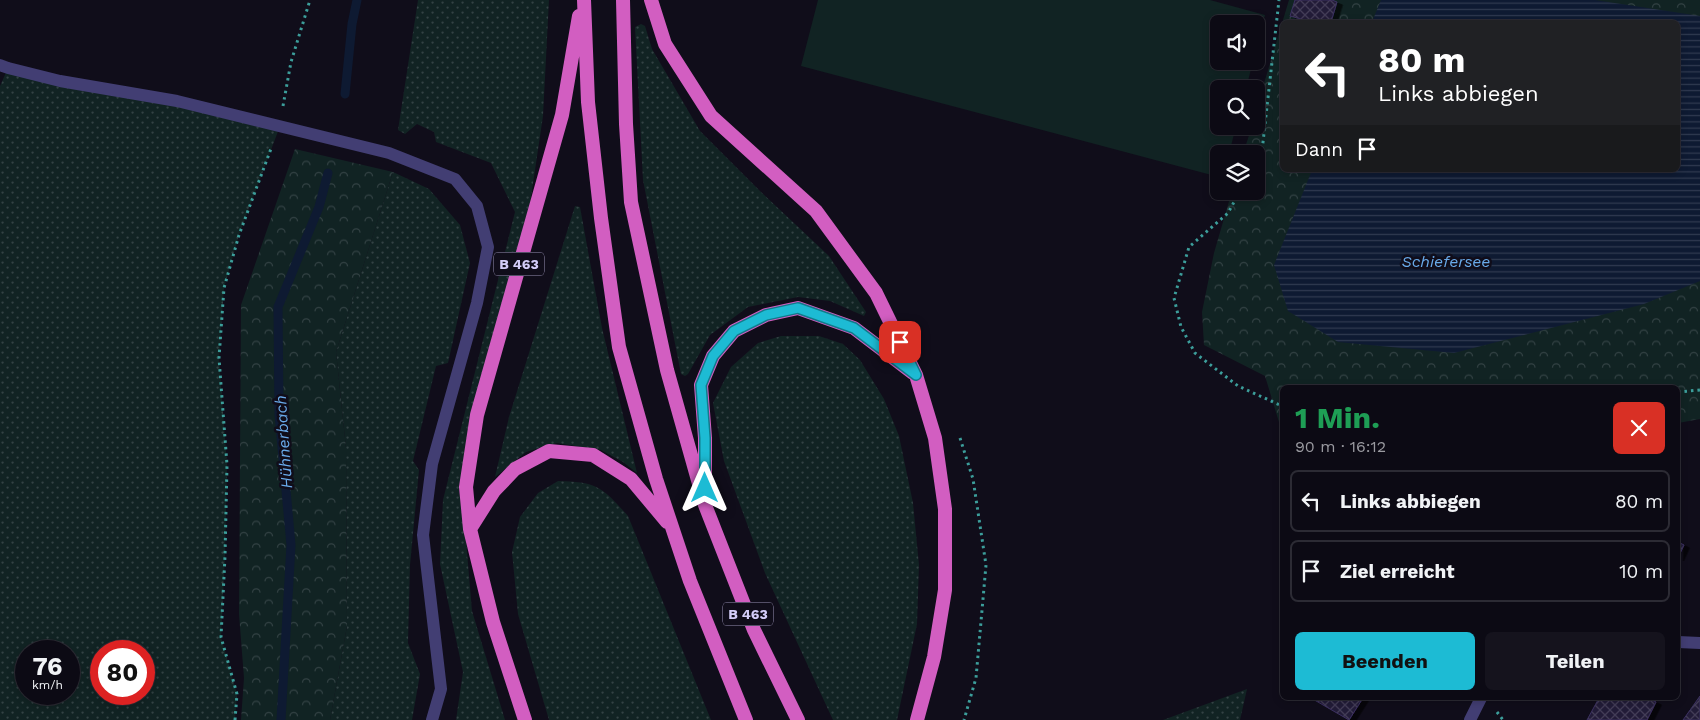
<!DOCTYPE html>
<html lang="de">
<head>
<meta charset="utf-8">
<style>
	body { margin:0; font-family:"Work Sans",sans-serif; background:#15131d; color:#f1f3f6; height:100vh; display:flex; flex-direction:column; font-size:19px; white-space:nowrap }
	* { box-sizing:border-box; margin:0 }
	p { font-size:16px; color:#9a9aa0 }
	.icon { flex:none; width:28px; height:28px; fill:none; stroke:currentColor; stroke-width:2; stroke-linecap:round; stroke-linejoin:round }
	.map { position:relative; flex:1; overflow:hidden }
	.details { position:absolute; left:1280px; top:385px; width:400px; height:315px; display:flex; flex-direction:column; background:#0c0a14; border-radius:8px; box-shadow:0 2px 8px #0003,0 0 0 1px #2c2b34 }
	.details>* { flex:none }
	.hud { position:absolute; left:1280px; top:20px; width:400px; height:152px; border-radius:8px; box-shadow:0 2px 8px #0003,0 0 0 1px #2c2b34; background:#202124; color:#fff; overflow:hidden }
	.buttons { position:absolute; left:1210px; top:15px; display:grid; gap:10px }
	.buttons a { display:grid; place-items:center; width:55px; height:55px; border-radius:8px; background:#0c0a14; box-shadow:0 2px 8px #0003,0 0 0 1px #2c2b34; font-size:25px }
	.speed { position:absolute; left:15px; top:640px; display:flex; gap:10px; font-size:25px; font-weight:700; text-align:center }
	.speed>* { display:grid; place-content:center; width:65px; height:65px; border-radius:50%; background:#0c0a14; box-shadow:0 2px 8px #0003,0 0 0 1px #2c2b34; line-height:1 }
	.speed small { font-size:12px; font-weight:400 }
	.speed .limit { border:8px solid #d22; background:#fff; color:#111 }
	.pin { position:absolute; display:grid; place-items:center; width:42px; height:42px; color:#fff; margin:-21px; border-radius:10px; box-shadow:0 2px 8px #0006 }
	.me { position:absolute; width:55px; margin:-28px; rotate:0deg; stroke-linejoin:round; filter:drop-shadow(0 0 4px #0008) }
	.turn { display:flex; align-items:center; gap:18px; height:105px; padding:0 15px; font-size:22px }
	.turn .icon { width:65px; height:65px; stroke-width:2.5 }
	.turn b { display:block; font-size:35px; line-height:42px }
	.then { display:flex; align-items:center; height:48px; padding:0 15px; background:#0003; gap:10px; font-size:19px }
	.round { display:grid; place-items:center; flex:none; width:52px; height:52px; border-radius:8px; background:#15131d }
	.head { display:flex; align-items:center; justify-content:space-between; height:85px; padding:0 15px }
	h1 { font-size:30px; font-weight:700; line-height:38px; color:#1e9e55 }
	.primary-button { display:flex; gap:10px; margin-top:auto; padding:10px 15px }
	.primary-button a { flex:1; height:58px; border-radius:8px; background:#1dbbd4; color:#111; font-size:20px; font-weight:700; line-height:58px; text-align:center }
	.primary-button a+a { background:#15131d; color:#f1f3f6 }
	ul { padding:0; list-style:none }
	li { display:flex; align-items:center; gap:15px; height:62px; margin:0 10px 8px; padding:0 5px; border:2px solid #2c2b34; border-radius:8px }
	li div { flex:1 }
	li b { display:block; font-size:19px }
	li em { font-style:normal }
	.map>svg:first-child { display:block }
	.grass { fill:url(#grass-dots); fill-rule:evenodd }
	.forest { fill:url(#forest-crowns); fill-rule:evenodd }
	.garden { fill:#112323 }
	.water { fill:url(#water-rules) }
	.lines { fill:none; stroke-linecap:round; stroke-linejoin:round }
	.stream { stroke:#0e1a32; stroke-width:9 }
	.building { fill:url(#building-cross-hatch); stroke:#3c3161; filter:url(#shadow) }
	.path { stroke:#3c9e9b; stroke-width:3; stroke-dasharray:2.5 4; stroke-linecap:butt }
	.service { stroke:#423e73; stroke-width:12 }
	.minor { stroke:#423e73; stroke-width:12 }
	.trunk { stroke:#d25ec1; stroke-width:14 }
	.route-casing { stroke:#137a8a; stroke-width:12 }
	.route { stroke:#1dbbd4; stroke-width:9 }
	.labels { text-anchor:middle; stroke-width:5; stroke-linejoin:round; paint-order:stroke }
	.shield { fill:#100d1a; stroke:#9993b5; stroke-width:1 }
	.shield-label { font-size:14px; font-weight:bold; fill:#d4cdf8 }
	.water-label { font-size:16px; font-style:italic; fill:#69aaea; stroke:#100d1a }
</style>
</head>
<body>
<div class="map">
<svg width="1700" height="720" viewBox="0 0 1700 720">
	<defs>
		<pattern id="grass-dots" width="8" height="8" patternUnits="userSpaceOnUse" patternTransform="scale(1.25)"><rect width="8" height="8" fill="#112323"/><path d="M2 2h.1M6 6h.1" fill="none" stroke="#334244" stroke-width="1.8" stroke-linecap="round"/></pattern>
		<pattern id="forest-crowns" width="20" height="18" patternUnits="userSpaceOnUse" patternTransform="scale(1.25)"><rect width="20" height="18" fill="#112323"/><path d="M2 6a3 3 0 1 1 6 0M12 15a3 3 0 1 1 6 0" fill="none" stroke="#334244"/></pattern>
		<pattern id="water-rules" width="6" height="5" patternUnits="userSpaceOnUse" patternTransform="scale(1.25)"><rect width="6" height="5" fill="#0e1a32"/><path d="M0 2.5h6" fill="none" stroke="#303a50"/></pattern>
		<pattern id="building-cross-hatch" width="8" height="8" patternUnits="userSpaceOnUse" patternTransform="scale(1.25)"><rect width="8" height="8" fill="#231c39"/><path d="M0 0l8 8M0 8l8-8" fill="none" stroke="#423c56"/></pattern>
		<filter id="shadow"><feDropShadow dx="5.5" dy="3" stdDeviation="0" flood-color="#0009"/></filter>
	</defs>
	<rect width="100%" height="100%" fill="#100d1a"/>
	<path class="grass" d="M418,0H549L543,116L527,224L463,505L472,611L505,720H456L463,672L440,564L443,500L515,212L491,163L436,142L434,132L417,124L405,134L398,130Z
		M641,24L645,26L652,49L700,131L762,193L829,256L866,312L864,316L830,301L798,297L748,307L710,335L688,374L685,376L681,374L643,180L635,27Z
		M8,68L280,126L239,235L224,288L219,358L227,465L225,556L221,637L237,694L235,720H0V86ZM26,651H69V694H26ZM101,651H144V694H101Z
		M393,172L429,189L460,225L470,263L448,363L436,366L413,461L419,470L410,565L408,643L420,674L412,720H330L347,626L346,448L336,352Z
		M575,206L580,207L602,328L637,473L623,462L601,450L557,443L526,452L495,477L509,417Z
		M781,336H819L843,344L860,360L884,399L899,436L913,503L919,565L917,624L897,720H833L765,573L724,461L713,403L731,367L758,343Z
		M558,481C598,482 602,487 628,516L711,720H549L518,614L512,552L520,517L538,493Z
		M1247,689L1240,720H1163Z"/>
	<path class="forest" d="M1289,0H1700V419L1678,423V388H1282V432L1265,376L1204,345L1202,312L1214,253L1232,191H1256V154H1243L1252,126H1256V110ZM1282,22H1678V170H1282Z
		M295,149L393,172L336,352L346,448L347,626L330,720H241L244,678L239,614L241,305Z"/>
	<path class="garden" d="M818,0H1210L1265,15L1256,49V24H1219V61H1253L1246,89H1219V126H1236L1229,154H1219V177L801,66Z"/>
	<path class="water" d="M1381,0H1595L1700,16V281L1644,304L1454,353L1338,342L1288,311L1274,265L1312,170H1678V22H1372Z"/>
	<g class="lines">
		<path class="stream" d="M345,94L352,24L357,0
			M281,720L291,545L279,414L278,307L319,207L328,173"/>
	</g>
	<path class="building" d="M1295,0H1332L1337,2L1331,22H1312L1290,16Z
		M1678,542L1684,545L1678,558Z
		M1700,696V720H1683Z
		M1311,698H1363L1349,720Z
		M1599,698H1648L1656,702L1647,720H1587Z"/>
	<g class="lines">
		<path class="path" d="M283,106L291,62L310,0
			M1256,161L1262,151L1279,0
			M1240,191L1228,213L1189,247L1174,298L1181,327L1195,353L1238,386L1282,406
			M1678,392L1700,390
			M960,438L973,479L986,565L976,678L964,720
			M1497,712L1503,720
			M235,720L237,694L221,637L225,556L227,465L219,358L224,288L239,235L272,146"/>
		<path class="service" d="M0,65L8,68L60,81L177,101L389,153L455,179L477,206L488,247L477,303L432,464L423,535L441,689L432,720"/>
		<path class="minor" d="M1678,642L1700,643
			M1470,720L1481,698"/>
		<path class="trunk" d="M584,0L588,102L601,218L619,347L656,479L690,581L746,720
			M623,0L626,124L631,202L667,370L705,505L754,630L798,720
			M651,0L665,44L711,116L816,211L876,293L916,375L935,438L945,509V590L934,657L917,720
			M705,487V438L701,385L713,356L734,331L766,315L798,308L854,328L913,373
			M470,529L494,491L515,469L549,451L593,455L631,479L667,522
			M525,720L493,622L470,529L466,487L477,415L562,115L579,16"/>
	</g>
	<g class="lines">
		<g class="route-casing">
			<path id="route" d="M705,488V438L701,385L713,356L734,331L766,315L798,308L854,328L916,375L900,342"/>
		</g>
		<use href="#route" class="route"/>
	</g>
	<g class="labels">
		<g class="shield">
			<rect x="494" y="252.5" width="50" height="23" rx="4"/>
			<rect x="723" y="602.5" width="50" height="23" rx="4"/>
		</g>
		<g class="shield-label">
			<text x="519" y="269">B 463</text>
			<text x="748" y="619">B 463</text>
		</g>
		<g class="water-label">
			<text x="1446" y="267">Schiefersee</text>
			<text transform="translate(283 442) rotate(-94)" y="6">Hühnerbach</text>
		</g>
	</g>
</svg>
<div class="buttons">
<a><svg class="icon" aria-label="sound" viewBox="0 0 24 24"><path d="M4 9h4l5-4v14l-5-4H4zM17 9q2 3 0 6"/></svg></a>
<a><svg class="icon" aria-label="search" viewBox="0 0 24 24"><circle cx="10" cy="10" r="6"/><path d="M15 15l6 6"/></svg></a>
<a><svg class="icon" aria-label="layers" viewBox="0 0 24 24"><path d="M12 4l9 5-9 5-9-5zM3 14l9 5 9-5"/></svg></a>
</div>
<div class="speed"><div>76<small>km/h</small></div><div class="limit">80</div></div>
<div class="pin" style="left:900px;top:342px;background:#d93025"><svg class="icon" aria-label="arrive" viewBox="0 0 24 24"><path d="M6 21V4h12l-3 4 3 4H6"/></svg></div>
<svg class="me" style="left:705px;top:488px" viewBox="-20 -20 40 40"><path d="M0-17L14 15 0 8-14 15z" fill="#1dbbd4" stroke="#fff" stroke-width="4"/></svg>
<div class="hud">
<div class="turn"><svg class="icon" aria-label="left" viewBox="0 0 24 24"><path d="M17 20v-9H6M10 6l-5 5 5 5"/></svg><div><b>80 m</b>Links abbiegen</div></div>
<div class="then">Dann<svg class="icon" aria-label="arrive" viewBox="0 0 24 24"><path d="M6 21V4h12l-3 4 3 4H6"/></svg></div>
</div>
<section class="details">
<div class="head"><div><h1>1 Min.</h1><p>90 m · 16:12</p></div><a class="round" style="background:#d93025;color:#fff"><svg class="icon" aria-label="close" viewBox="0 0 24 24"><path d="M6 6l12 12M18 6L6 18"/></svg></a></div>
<ul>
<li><svg class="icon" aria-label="left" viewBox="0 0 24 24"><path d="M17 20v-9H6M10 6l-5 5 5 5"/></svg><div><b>Links abbiegen</b></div><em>80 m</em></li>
<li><svg class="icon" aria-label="arrive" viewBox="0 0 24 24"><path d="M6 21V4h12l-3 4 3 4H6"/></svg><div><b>Ziel erreicht</b></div><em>10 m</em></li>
</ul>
<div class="primary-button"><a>Beenden</a><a>Teilen</a></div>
</section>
</div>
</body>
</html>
